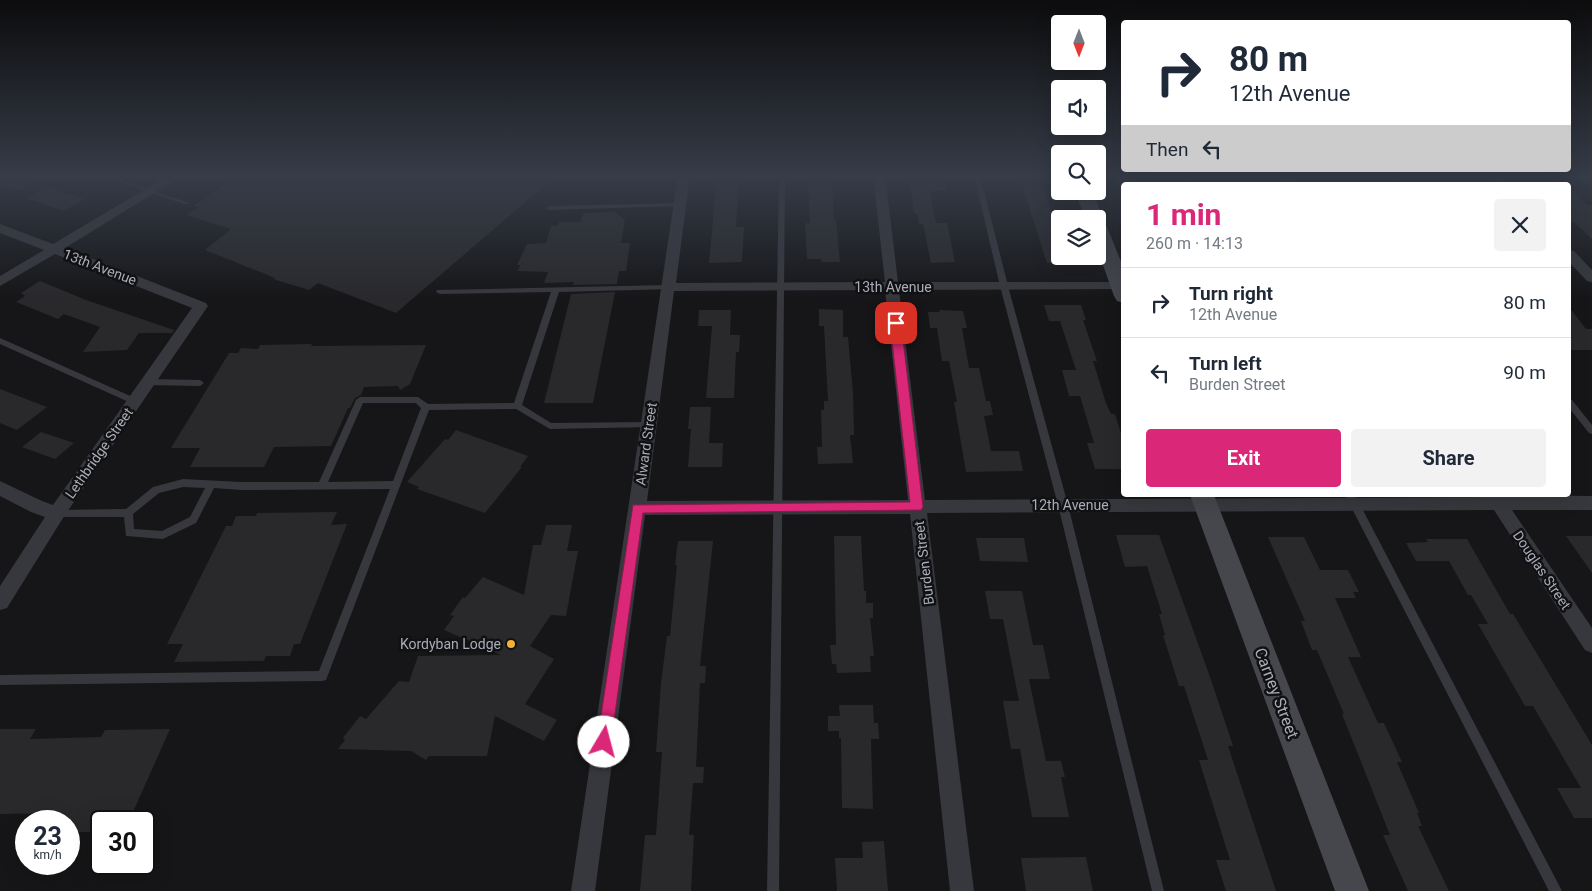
<!DOCTYPE html>
<html lang="en">
<head>
<meta charset="utf-8">
<style>
	body { margin:0; font-family:Roboto,sans-serif; background:#f2f2f3; color:#1f2937; height:100vh; display:flex; flex-direction:column; font-size:19px; white-space:nowrap }
	* { box-sizing:border-box; margin:0 }
	p { font-size:16px; color:#747a83 }
	.icon { flex:none; width:28px; height:28px; fill:none; stroke:currentColor; stroke-width:2; stroke-linecap:round; stroke-linejoin:round }
	.map { position:relative; flex:1; overflow:hidden }
	.sheet { position:absolute; left:1121px; top:182px; width:450px; height:315px; display:flex; flex-direction:column; background:#fff; border-radius:5px; box-shadow:0 5px 20px #0002 }
	.sheet>* { flex:none }
	.banner { position:absolute; left:1121px; top:20px; width:450px; height:152px; border-radius:5px; box-shadow:0 5px 20px #0002; background:#fff; color:#1f2937; overflow:hidden }
	.needle { width:32px; rotate:180deg }
	.fabs { position:absolute; left:1051px; top:15px; display:grid; gap:10px }
	.fabs a { display:grid; place-items:center; width:55px; height:55px; border-radius:5px; background:#fff; box-shadow:0 5px 20px #0002; font-size:25px }
	.speed { position:absolute; left:15px; top:810px; display:flex; gap:10px; font-size:25px; font-weight:700; text-align:center }
	.speed>* { display:grid; place-content:center; width:65px; height:65px; border-radius:50%; background:#fff; box-shadow:0 5px 20px #0002; line-height:1 }
	.speed small { font-size:12px; font-weight:400 }
	.speed .limit { border:2px solid #111; border-radius:8px; background:#fff; color:#111 }
	.pin { position:absolute; display:grid; place-items:center; width:42px; height:42px; color:#fff; margin:-21px; border-radius:10px; box-shadow:0 2px 8px #0006 }
	.me { position:absolute; width:55px; margin:-28px; rotate:8deg; stroke-linejoin:round; filter:drop-shadow(0 0 4px #0008) }
	.turn { display:flex; align-items:center; gap:18px; height:105px; padding:0 25px; font-size:22px }
	.turn .icon { width:65px; height:65px; stroke-width:2.5 }
	.turn b { display:block; font-size:35px; line-height:42px }
	.then { display:flex; align-items:center; height:48px; padding:0 25px; background:#0003; gap:10px; font-size:19px }
	.round { display:grid; place-items:center; flex:none; width:52px; height:52px; border-radius:5px; background:#f2f2f3 }
	.summary { display:flex; align-items:center; justify-content:space-between; height:85px; padding:0 25px }
	h1 { font-size:30px; font-weight:700; line-height:38px; color:#db2777 }
	.cta { display:flex; gap:10px; margin-top:auto; padding:10px 25px }
	.cta a { flex:1; height:58px; border-radius:5px; background:#db2777; color:#fff; font-size:20px; font-weight:700; line-height:58px; text-align:center }
	.cta a+a { background:#f2f2f3; color:#1f2937 }
	ul { padding:0; list-style:none }
	li { display:flex; align-items:center; gap:15px; height:70px; padding:0 25px; border-top:1px solid #e0e1e3 }
	li div { flex:1 }
	li b { display:block; font-size:19px }
	li em { font-style:normal }
	.map>svg:first-child { display:block }
	.building { fill:#29292c }
	.lines { fill:none; stroke-linecap:round; stroke-linejoin:round }
	.lane { fill:#37383d; fill-rule:evenodd }
	.street { fill:#37383d; fill-rule:evenodd }
	.secondary { fill:#45474d; fill-rule:evenodd }
	.route { fill:#db2777; stroke:#8e194d }
	.poi-dot { fill:#f2b134; stroke:#111113; stroke-width:2 }
	.labels { text-anchor:middle; stroke-width:5; stroke-linejoin:round; paint-order:stroke }
	.street-label { font-size:14px; fill:#a8adb8; stroke:#111113 }
	.poi-label { font-size:14px; fill:#a8adb8; stroke:#111113; text-anchor:end }
	.near-street-label { font-size:16px; fill:#a8adb8; stroke:#111113 }
</style>
</head>
<body>
<div class="map">
<svg width="1592" height="891" viewBox="0 0 1592 891">
	<rect width="100%" height="100%" fill="#161618"/>
	<path class="building" d="M0,175H15L36,181L19,191L0,185Z
		M239,175H557L396,313L318,283L309,290L273,279L275,278L205,250L231,229L186,215L198,207L193,206Z
		M811,175H832L834,219H836L840,262H822L821,259H807L805,223H810L808,177H811Z
		M909,175H943L946,191H930L936,223H947L955,262L931,263L923,224H919L917,213H914Z
		M1019,175H1040L1060,238V256H1066L1068,263H1047Z
		M717,176H739L736,227H744L742,262L709,263Z
		M1569,186L1587,205H1592V239L1574,222H1569Z
		M47,187L84,199L64,211L27,198Z
		M608,212H615L625,220L621,243H630L626,271H619L617,284L573,285L574,282L544,283L548,272L518,271L520,265H517L527,244L546,243L551,226H558L559,222H580L584,213Z
		M40,281L86,300L174,330L172,333H139L127,350L83,352L100,327L64,314L58,319L16,302L25,296L21,293Z
		M615,292L593,403H544L571,294Z
		M1044,305H1081L1086,320H1083L1097,361H1093L1106,403L1111,414H1115L1124,443V469H1095L1087,443H1094L1080,396H1069L1062,370H1076L1060,321H1049Z
		M1569,307L1586,329H1592V350H1569Z
		M819,309L843,310V337H848L853,393L854,435H850L853,463L818,464L817,447H822L821,410H824V401H828L824,326H819Z
		M699,310H731L730,335H740L739,352H736L734,398H706L712,326H698Z
		M939,310L963,311L967,328H962L969,368H979L986,401H990L993,415L984,416L991,451H1019L1023,471L966,472L954,402H957L949,361H942L937,328H930L928,312H940Z
		M312,344L311,346L426,345L410,384L400,390L398,386L364,387L361,395L355,398L350,408H348L331,446L274,447L264,467H190L200,448H171L229,353H238L241,348L258,349L260,345Z
		M0,389L47,407L17,430L0,423Z
		M690,407H711L709,443H723L722,467H688L691,429H688Z
		M456,430L528,456L520,467H522L485,513L417,489L419,487L407,482L445,439L448,440Z
		M41,432L74,443L55,459L22,447Z
		M337,512L331,525L347,524L300,644H294L290,656H266L264,661L174,662L183,644H167L226,526H232L236,516H256L257,513Z
		M546,525H572L567,551H578L566,616L551,615L530,646L554,659L525,704L557,720L544,741L495,716L487,756H429L426,760L411,751L338,749L345,740L343,738L360,716L366,719L399,681L409,682L418,656L501,655L444,630L454,616L450,615L463,597L465,598L483,577L524,595L533,545H541Z
		M1116,535H1159L1210,677L1233,746H1228L1276,891H1226L1216,860H1230L1199,760H1208L1184,686H1179L1163,635H1165L1159,614H1162L1147,566L1125,567Z
		M834,536H861L864,591H866V603H873V618H870L874,656H870L871,672L837,673L836,664H832L830,645H836Z
		M1566,536H1592V573Z
		M1268,537H1304L1320,570H1348L1359,592H1353L1356,598H1335L1361,657H1348L1378,723H1384L1402,762H1397L1419,813H1417L1422,826H1418L1449,891H1408L1383,835H1390L1342,714H1344L1317,650H1312L1301,621H1305Z
		M976,538H1024L1028,562L980,561Z
		M1426,539H1467L1510,614H1513L1592,745V818H1574L1557,788H1581L1533,706H1525L1478,624H1488L1471,595H1468L1449,561H1416L1406,543L1428,542Z
		M678,541H713L700,666H706L705,683H700L696,767H704L703,783H693L689,835H694L691,891H640L645,835H656L662,752H656L661,683L667,636H670L677,565H675Z
		M985,591H1022L1033,645H1043L1050,679H1029L1046,761H1061L1065,777H1061L1069,817H1032L1020,749H1011L1003,701H1019L1003,619H990Z
		M839,705H873L874,723H878L879,739H871L873,809L842,808L841,738H839V731H828V716H840Z
		M0,729H36L30,739L101,737L105,730L170,729L129,821H101V832H69V821H58L62,813L0,814Z
		M884,841L888,891H837L835,858H863L862,842Z
		M1086,857L1093,891H1026L1021,858Z"/>
	<g class="lines">
		<path class="lane" d="M100,175H108L189,203L188,204H184Z
			M779,175H785L779,891H767Z
			M974,175H980L1008,286L1068,505L1164,891H1152L1058,505L1000,286Z
			M1180,175H1186L1191,185H1185Z
			M1386,175H1392L1400,185H1394Z
			M679,203L681,204V206L549,210L546,208L549,206Z
			M668,285H671V289L559,292L522,405L551,423L649,422L652,423L653,425L652,427L550,429L516,409L429,410L326,680L322,681L0,685V675L319,671L390,489L241,490L214,488L196,523L163,539L126,536L124,517H57L54,516L52,513L54,510L126,509L153,487L183,479L241,482H319L356,400L360,397H418L428,404L514,403L551,292L440,294L436,292L437,290ZM363,403H416L421,408L393,481L328,482ZM183,487L205,488L190,517L162,531L134,529L133,514L159,493Z
			M0,338L137,399L138,401L137,403H131L0,344Z
			M147,379L200,380L204,383L200,386L147,385L143,382Z
			M1569,399L1572,400L1592,425V434L1589,433L1569,408Z
			M1345,495H1355L1562,891H1549Z"/>
		<path class="street" d="M169,175H183L65,248L206,303L208,306L63,518L7,608L0,610V586L45,517L31,512L0,496V481L42,501L53,505L192,308L55,254L0,286V276L44,250L0,233V224L53,244Z
			M678,175H690L676,283L885,282L873,175H885L898,282H1124V288L1119,289L899,290L925,500L1486,497V495L1592,496V510H1512L1592,628V653L1585,650L1494,510L927,513L974,891H950L910,514L645,515L595,891H571ZM885,290L908,500L647,501L674,291Z
			M1279,175H1291L1298,185H1286Z
			M1487,175H1499L1509,185H1496Z
			M1569,250L1574,251L1592,270V282L1587,281L1569,262Z"/>
		<path class="secondary" d="M1075,191H1093L1103,219L1101,222L1107,227L1124,269V303L1117,301L1114,296L1098,251V219H1085Z
			M1190,495H1214L1369,891H1335Z"/>
	</g>
	<linearGradient id="sky" x2="0" y2="1"><stop stop-color="#0c0c0d"/><stop offset="0.59" stop-color="#363c48"/><stop offset="1" stop-color="#363c48" stop-opacity="0"/></linearGradient>
	<rect width="1592" height="299" fill="url(#sky)"/>
	<path class="route" d="M896,320L901,323L923,507L921,510L643,513L611,742L609,748L604,750L599,748L597,742L633,505L910,502L890,323Z"/>
	<circle class="poi-dot" cx="511" cy="644" r="5"/>
	<g class="labels">
		<g class="street-label">
			<text transform="translate(100 267) rotate(21)" y="5">13th Avenue</text>
			<text x="893" y="292">13th Avenue</text>
			<text transform="translate(646 444) rotate(-82)" y="5">Alward Street</text>
			<text transform="translate(99 453) rotate(-55)" y="5">Lethbridge Street</text>
			<text x="1070" y="510">12th Avenue</text>
			<text transform="translate(924 563) rotate(-97)" y="5">Burden Street</text>
			<text transform="translate(1542 570) rotate(56)" y="5">Douglas Street</text>
		</g>
		<g class="poi-label">
			<text x="501" y="649">Kordyban Lodge</text>
		</g>
		<g class="near-street-label">
			<text transform="translate(1277 693) rotate(69)" y="6">Carney Street</text>
		</g>
	</g>
</svg>
<div class="fabs">
<a><svg class="needle" viewBox="-14 -14 28 28"><path d="M0-13l5 13h-10z" fill="#e53935"/><path d="M0 13l5-13h-10z" fill="#747a83"/></svg></a>
<a><svg class="icon" aria-label="sound" viewBox="0 0 24 24"><path d="M4 9h4l5-4v14l-5-4H4zM17 9q2 3 0 6"/></svg></a>
<a><svg class="icon" aria-label="search" viewBox="0 0 24 24"><circle cx="10" cy="10" r="6"/><path d="M15 15l6 6"/></svg></a>
<a><svg class="icon" aria-label="layers" viewBox="0 0 24 24"><path d="M12 4l9 5-9 5-9-5zM3 14l9 5 9-5"/></svg></a>
</div>
<div class="speed"><div>23<small>km/h</small></div><div class="limit">30</div></div>
<div class="pin" style="left:896px;top:323px;background:#d93025"><svg class="icon" aria-label="arrive" viewBox="0 0 24 24"><path d="M6 21V4h12l-3 4 3 4H6"/></svg></div>
<svg class="me" style="left:604px;top:742px" viewBox="-20 -20 40 40"><circle r="19" fill="#fff"/><path d="M0-13L10 11 0 6-10 11z" fill="#db2777"/></svg>
<div class="banner">
<div class="turn"><svg class="icon" aria-label="right" viewBox="0 0 24 24"><path d="M7 20v-9h11M14 6l5 5-5 5"/></svg><div><b>80 m</b>12th Avenue</div></div>
<div class="then">Then<svg class="icon" aria-label="left" viewBox="0 0 24 24"><path d="M17 20v-9H6M10 6l-5 5 5 5"/></svg></div>
</div>
<section class="sheet">
<div class="summary"><div><h1>1 min</h1><p>260 m · 14:13</p></div><a class="round"><svg class="icon" aria-label="close" viewBox="0 0 24 24"><path d="M6 6l12 12M18 6L6 18"/></svg></a></div>
<ul>
<li><svg class="icon" aria-label="right" viewBox="0 0 24 24"><path d="M7 20v-9h11M14 6l5 5-5 5"/></svg><div><b>Turn right</b><p>12th Avenue</p></div><em>80 m</em></li>
<li><svg class="icon" aria-label="left" viewBox="0 0 24 24"><path d="M17 20v-9H6M10 6l-5 5 5 5"/></svg><div><b>Turn left</b><p>Burden Street</p></div><em>90 m</em></li>
</ul>
<div class="cta"><a>Exit</a><a>Share</a></div>
</section>
</div>
</body>
</html>
